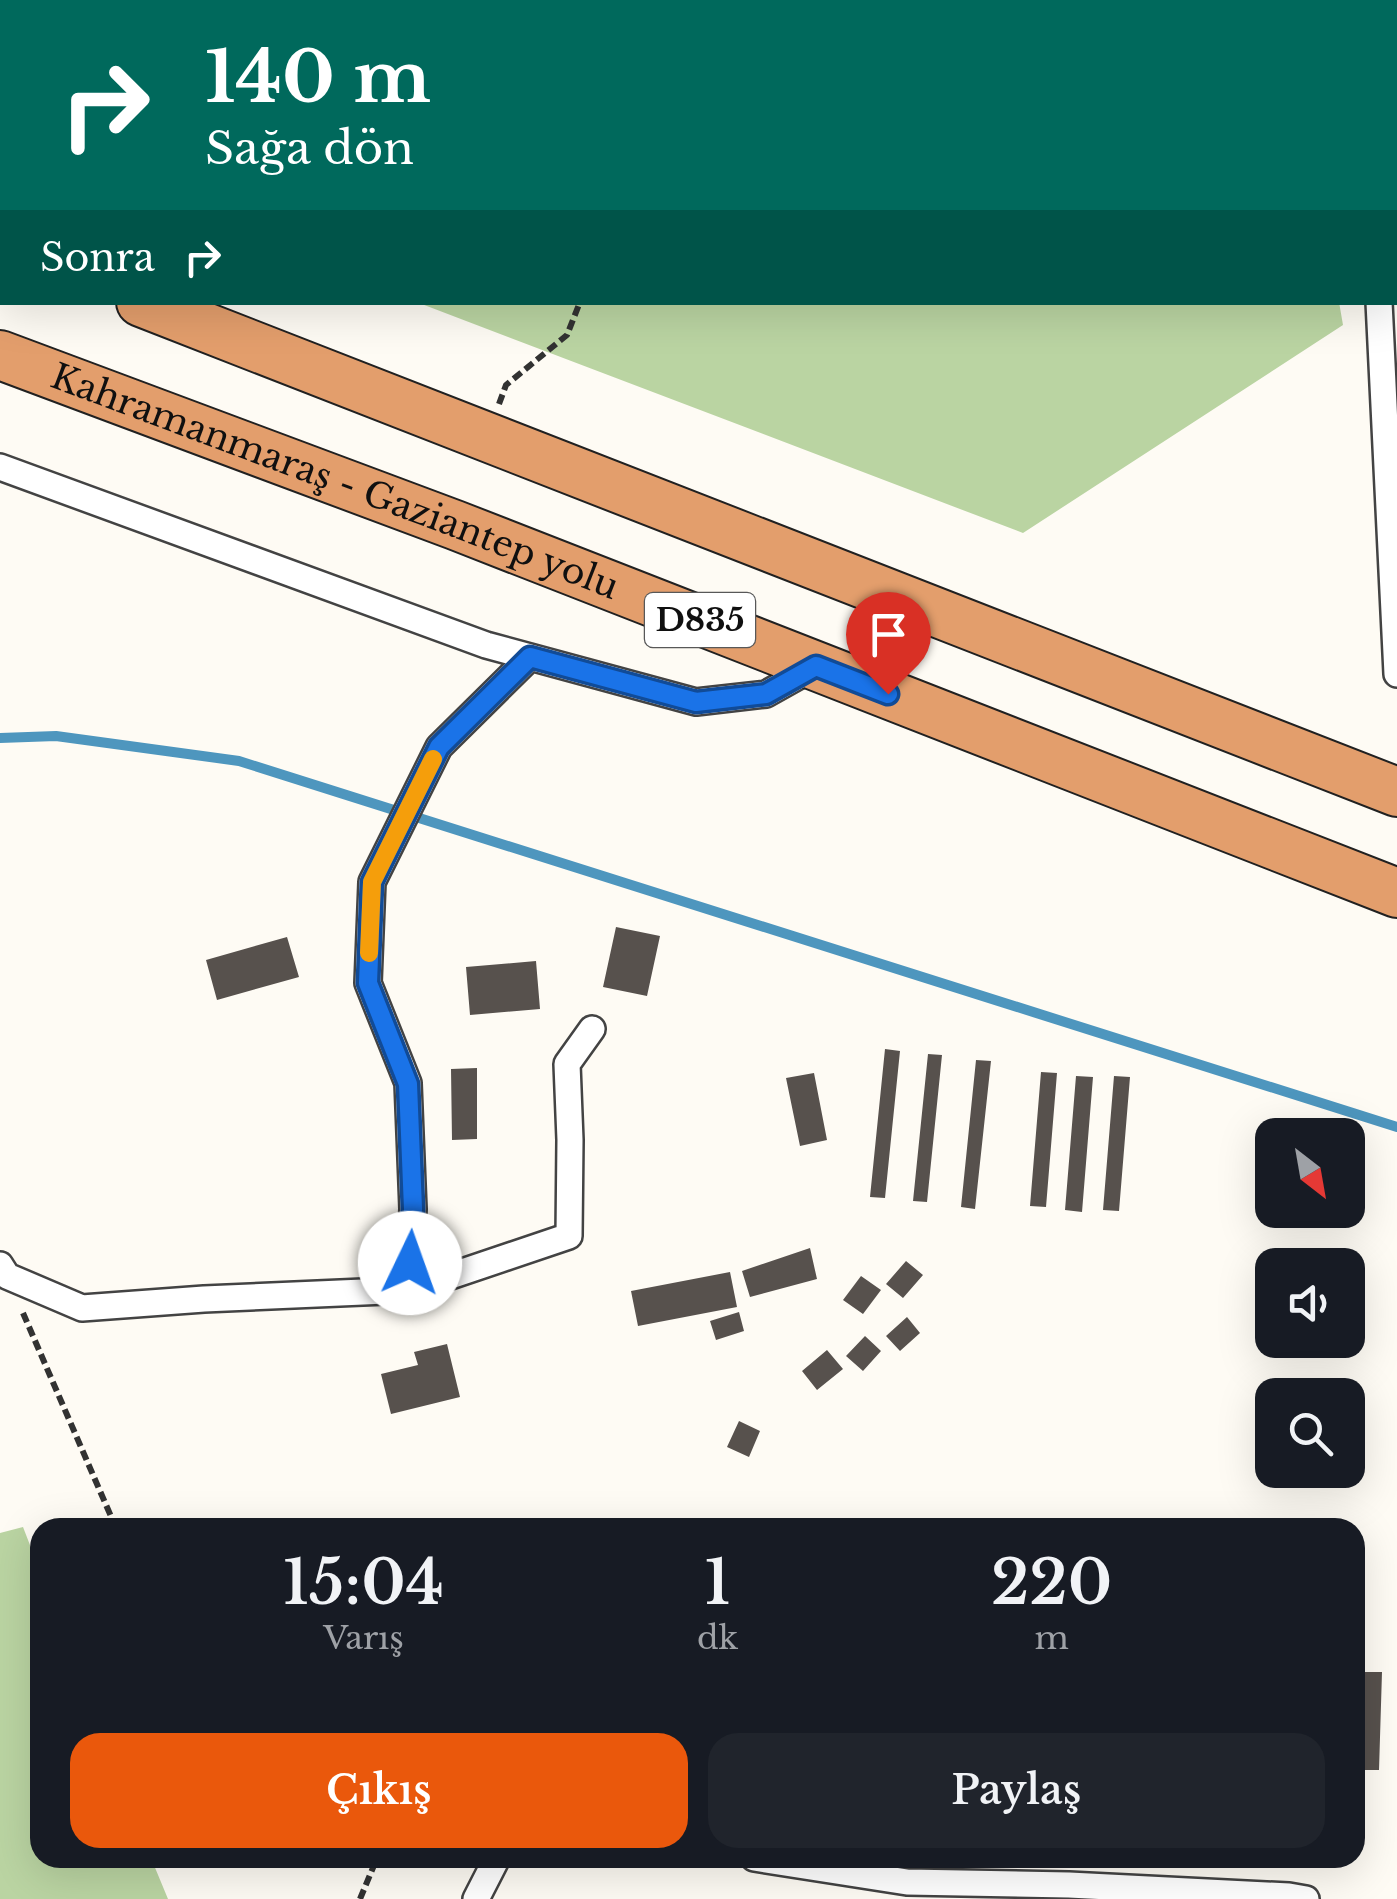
<!DOCTYPE html>
<html lang="tr">
<head>
<meta charset="utf-8">
<style>
	body { margin:0; font-family:"Libre Baskerville",serif; background:#20242c; color:#f1f3f6; height:100vh; display:flex; flex-direction:column; font-size:38px; white-space:nowrap }
	* { box-sizing:border-box; margin:0 }
	p { font-size:32px; color:#9ea1a6 }
	.icon { flex:none; width:55px; height:55px; fill:none; stroke:currentColor; stroke-width:2; stroke-linecap:round; stroke-linejoin:round }
	.map { position:relative; flex:1; overflow:hidden }
	.side { position:absolute; left:30px; top:1518px; width:1335px; height:350px; display:flex; flex-direction:column; background:#171b24; border-radius:30px; box-shadow:0 10px 40px #0002 }
	.side>* { flex:none }
	.hud { position:absolute; left:0px; top:0px; width:1398px; height:305px; box-shadow:0 10px 40px #0002; background:#00695c; color:#fff; overflow:hidden }
	.needle { width:65px; rotate:149deg }
	.fabs { position:absolute; left:1255px; top:1118px; display:grid; gap:20px }
	.fabs a { display:grid; place-items:center; width:110px; height:110px; border-radius:20px; background:#171b24; box-shadow:0 10px 40px #0002; font-size:50px }
	.pin { position:absolute; display:grid; place-items:center; width:85px; height:85px; color:#fff; margin:-102px -42px; border-radius:50% 50% 50% 0; rotate:-45deg; box-shadow:0 0 10px #0007 }
	.pin .icon { rotate:45deg }
	.me { position:absolute; width:110px; margin:-55px; rotate:3deg; stroke-linejoin:round; filter:drop-shadow(0 0 8px #0008) }
	.turn { display:flex; align-items:center; gap:35px; height:210px; padding:0 40px; font-size:45px }
	.turn .icon { width:130px; height:130px; stroke-width:2.5 }
	.turn b { display:block; font-size:70px; line-height:85px }
	.then { display:flex; align-items:center; height:95px; padding:0 40px; background:#0003; gap:20px; font-size:38px }
	.eta { display:flex; justify-content:space-evenly; align-items:center; height:170px; text-align:center }
	.eta b { font-size:60px; font-weight:600; line-height:70px }
	.button { display:flex; gap:20px; margin-top:auto; padding:20px 40px }
	.button a { flex:1; height:115px; border-radius:30px; background:#ea580c; color:#fff; font-size:40px; font-weight:600; line-height:115px; text-align:center }
	.button a+a { background:#20242c; color:#f1f3f6 }
	.map>svg:first-child { display:block }
	.forest { fill:#bad4a2 }
	.lines { fill:none; stroke-linecap:round; stroke-linejoin:round }
	.stream { stroke:#4e96be; stroke-width:10 }
	.building { fill:#57514d }
	.street-casing { stroke:#434343; stroke-width:30 }
	.highway-casing { stroke:#212121; stroke-width:52 }
	.path { stroke:#323232; stroke-width:6; stroke-dasharray:10 5; stroke-linecap:butt }
	.street { stroke:#fff; stroke-width:25 }
	.highway { stroke:#e39e6c; stroke-width:48 }
	.route-casing { stroke:#114b97; stroke-width:25 }
	.route { stroke:#1a73e8; stroke-width:18 }
	.slow { stroke:#f59e0b; stroke-width:18 }
	.labels { text-anchor:middle; stroke-width:10; stroke-linejoin:round; paint-order:stroke }
	.shield { fill:#fff; stroke:#585858; stroke-width:2.5 }
	.shield-label { font-size:32px; font-weight:bold; fill:#101010 }
	.street-label { font-size:35px; fill:#101010; stroke:#fff }
</style>
</head>
<body>
<div class="map">
<svg width="1397" height="1899" viewBox="0 0 1397 1899">
	<rect width="100%" height="100%" fill="#fefbf4"/>
	<path class="forest" d="M0,0H1290L1291,2H2V143L0,142Z
		M1339,302L1343,325L1023,533L419,303Z
		M23,1527L40,1571V1858H151L168,1899H0V1533Z"/>
	<g class="lines">
		<path class="stream" d="M0,738L56,736L239,761L1397,1127"/>
	</g>
	<path class="building" d="M616,927L660,936L647,996L603,987Z
		M287,937L299,977L217,1000L206,960Z
		M536,961L540,1009L470,1015L466,967Z
		M885,1049L900,1051L885,1198L870,1197Z
		M928,1054L942,1055L927,1202L913,1201Z
		M976,1060L991,1061L975,1209L961,1207Z
		M477,1068V1139L452,1140L451,1069Z
		M1041,1072L1057,1073L1046,1207L1030,1206Z
		M814,1073L827,1140L800,1146L786,1078Z
		M1076,1076L1093,1077L1082,1212L1065,1210Z
		M1114,1076L1130,1077L1119,1211L1103,1210Z
		M810,1248L817,1279L750,1297L742,1271Z
		M906,1261L923,1275L903,1298L886,1284Z
		M730,1272L737,1307L638,1326L631,1291Z
		M861,1276L881,1290L863,1314L843,1300Z
		M739,1312L744,1331L716,1340L710,1321Z
		M907,1317L920,1333L900,1351L886,1336Z
		M865,1336L881,1351L863,1371L846,1356Z
		M447,1344L460,1397L391,1414L381,1374L418,1365L414,1352Z
		M827,1350L843,1369L817,1390L802,1371Z
		M739,1421L760,1431L749,1457L727,1447Z
		M1355,1672H1382L1379,1770H1355Z"/>
	<g class="lines">
		<g class="street-casing">
			<path id="street" d="M1364,0V2
				M1379,302L1397,674
				M0,467L486,645L696,702L766,694L816,666
				M0,1265L7,1276L82,1308L204,1299L409,1290L413,1209L408,1083L368,983L372,882L439,747L530,657
				M409,1290L569,1236L570,1140L567,1064L592,1029
				M754,1858L907,1882L1069,1885L1289,1896L1306,1899
				M476,1899L497,1858"/>
		</g>
		<g class="highway-casing">
			<g id="highway">
				<path d="M0,248L2,249"/>
				<path d="M141,302L1397,792"/>
				<path id="s1" d="M0,355L455,525L1397,893"/>
			</g>
		</g>
		<path class="path" d="M676,2L677,0
			M499,404L506,385L567,335L580,302
			M23,1313L116,1528
			M360,1899L377,1858"/>
		<use href="#street" class="street"/>
		<use href="#highway" class="highway"/>
	</g>
	<g class="lines">
		<g class="route-casing">
			<path id="route" d="M410,1263L413,1209L408,1084L368,983L372,882L439,747L530,657L696,702L766,694L816,666L888,694"/>
		</g>
		<use href="#route" class="route"/>
		<path class="slow" d="M369,953L372,882L433,759"/>
	</g>
	<g class="labels">
		<rect class="shield" x="645" y="593" width="110" height="54" rx="8"/>
		<g class="shield-label">
			<text x="700" y="631">D835</text>
		</g>
		<g class="street-label">
			<text dy="12" stroke="none"><textPath href="#s1" startOffset="358">Kahramanmaraş - Gaziantep yolu</textPath></text>
		</g>
	</g>
</svg>
<div class="fabs">
<a><svg class="needle" viewBox="-14 -14 28 28"><path d="M0-13l5 13h-10z" fill="#e53935"/><path d="M0 13l5-13h-10z" fill="#9ea1a6"/></svg></a>
<a><svg class="icon" aria-label="sound" viewBox="0 0 24 24"><path d="M4 9h4l5-4v14l-5-4H4zM17 9q2 3 0 6"/></svg></a>
<a><svg class="icon" aria-label="search" viewBox="0 0 24 24"><circle cx="10" cy="10" r="6"/><path d="M15 15l6 6"/></svg></a>
</div>
<div class="pin" style="left:888px;top:694px;background:#d93025"><svg class="icon" aria-label="arrive" viewBox="0 0 24 24"><path d="M6 21V4h12l-3 4 3 4H6"/></svg></div>
<svg class="me" style="left:410px;top:1263px" viewBox="-20 -20 40 40"><circle r="19" fill="#fff"/><path d="M0-13L10 11 0 6-10 11z" fill="#1a73e8"/></svg>
<div class="hud">
<div class="turn"><svg class="icon" aria-label="right" viewBox="0 0 24 24"><path d="M7 20v-9h11M14 6l5 5-5 5"/></svg><div><b>140 m</b>Sağa dön</div></div>
<div class="then">Sonra<svg class="icon" aria-label="right" viewBox="0 0 24 24"><path d="M7 20v-9h11M14 6l5 5-5 5"/></svg></div>
</div>
<section class="side">
<div class="eta">
<div><b>15:04</b><p>Varış</p></div>
<div><b>1</b><p>dk</p></div>
<div><b>220</b><p>m</p></div>
</div>
<div class="button"><a>Çıkış</a><a>Paylaş</a></div>
</section>
</div>
</body>
</html>
